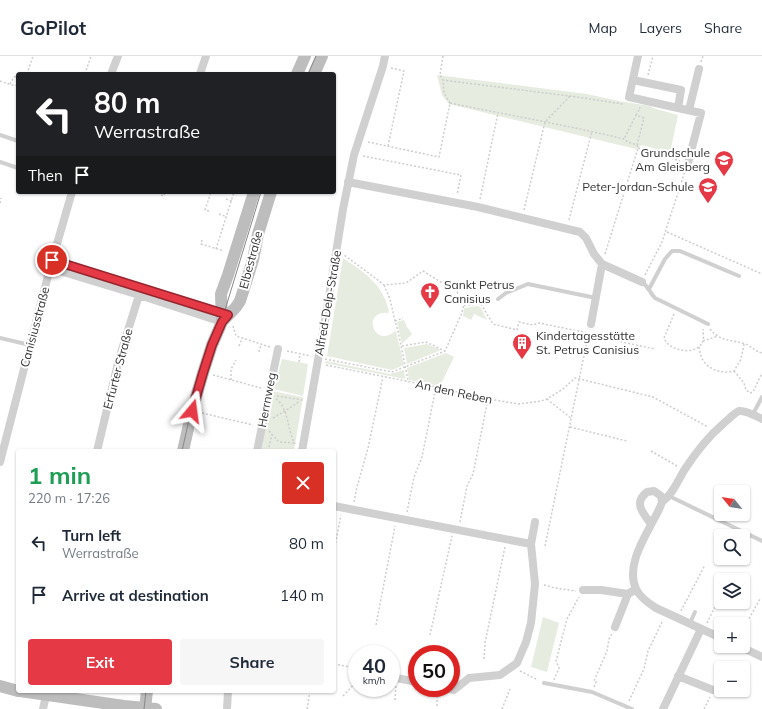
<!DOCTYPE html>
<html lang="en">
<head>
<meta charset="utf-8">
<style>
	body { margin:0; font-family:Mulish,sans-serif; background:#f6f6f7; color:#1f2937; height:100vh; display:flex; flex-direction:column; font-size:15px; white-space:nowrap }
	* { box-sizing:border-box; margin:0 }
	p { font-size:13px; color:#747a83 }
	.icon { flex:none; width:22px; height:22px; fill:none; stroke:currentColor; stroke-width:2; stroke-linecap:round; stroke-linejoin:round }
	.map { position:relative; flex:1; overflow:hidden }
	.panel { position:absolute; left:16px; top:393px; width:320px; height:244px; display:flex; flex-direction:column; background:#fff; border-radius:4px; box-shadow:0 1px 3px #0004 }
	.panel>* { flex:none }
	.hud { position:absolute; left:16px; top:16px; width:320px; height:122px; border-radius:4px; box-shadow:0 1px 3px #0004; background:#202124; color:#fff; overflow:hidden }
	.needle { width:26px; rotate:300deg }
	.tools { position:absolute; left:714px; top:429px; display:grid; gap:8px }
	.tools a { display:grid; place-items:center; width:36px; height:36px; border-radius:4px; background:#fff; box-shadow:0 1px 3px #0004; font-size:20px }
	.speed { position:absolute; left:348px; top:589px; display:flex; gap:8px; font-size:20px; font-weight:700; text-align:center }
	.speed>* { display:grid; place-content:center; width:52px; height:52px; border-radius:50%; background:#fff; box-shadow:0 1px 3px #0004; line-height:1 }
	.speed small { font-size:10px; font-weight:400 }
	.speed .limit { border:6px solid #d22; background:#fff; color:#111 }
	.pin { position:absolute; display:grid; place-items:center; width:34px; height:34px; color:#fff; margin:-17px; border:2px solid #fff; border-radius:50%; box-shadow:0 1px 4px #0007 }
	.me { position:absolute; width:44px; margin:-22px; rotate:16deg; stroke-linejoin:round; filter:drop-shadow(0 0 3px #0008) }
	.turn { display:flex; align-items:center; gap:14px; height:84px; padding:0 12px; font-size:18px }
	.turn .icon { width:52px; height:52px; stroke-width:2.5 }
	.turn b { display:block; font-size:28px; line-height:34px }
	.then { display:flex; align-items:center; height:38px; padding:0 12px; background:#0003; gap:8px; font-size:15px }
	.round { display:grid; place-items:center; flex:none; width:42px; height:42px; border-radius:4px; background:#f6f6f7 }
	.summary { display:flex; align-items:center; justify-content:space-between; height:68px; padding:0 12px }
	h1 { font-size:24px; font-weight:700; line-height:30px; color:#1e9e55 }
	.button { display:flex; gap:8px; margin-top:auto; padding:8px 12px }
	.button a { flex:1; height:46px; border-radius:4px; background:#e63946; color:#fff; font-size:16px; font-weight:700; line-height:46px; text-align:center }
	.button a+a { background:#f6f6f7; color:#1f2937 }
	ul { padding:0; list-style:none }
	li { display:flex; align-items:center; gap:12px; height:52px; padding:0 12px }
	li div { flex:1 }
	li b { display:block; font-size:15px }
	li em { font-style:normal }
	header { display:flex; align-items:center; gap:24px; box-sizing:border-box; height:56px; padding:0 20px; background:#fff; border-bottom:1px solid #e0e1e3 }
	header strong { font-size:19px }
	nav { display:flex; gap:22px; margin-inline-start:auto; font-size:14px }
	.map>svg:first-child { display:block }
	.green { fill:#e6ecdf }
	.lines { fill:none; stroke-linecap:round; stroke-linejoin:round }
	.path { stroke:#cdcdcd; stroke-width:1.5; stroke-dasharray:2 2; stroke-linecap:butt }
	.lane { stroke:#d0d0d0; stroke-width:4 }
	.street { stroke:#d0d0d0; stroke-width:8 }
	.secondary { stroke:#bdbdbd; stroke-width:12 }
	.tram { stroke:#888; stroke-width:1 }
	.route-casing { stroke:#96252e; stroke-width:10 }
	.route { stroke:#e63946; stroke-width:7 }
	.labels { text-anchor:middle; stroke-width:4; stroke-linejoin:round; paint-order:stroke }
	.poi-label { font-size:12px; fill:#333; stroke:#fff; text-anchor:end }
	.street-label { font-size:12px; fill:#333; stroke:#fff }
</style>
</head>
<body>
<header>
<strong>GoPilot</strong>
<nav><a>Map</a><a>Layers</a><a>Share</a></nav>
</header>
<div class="map">
<svg width="762" height="653" viewBox="0 0 762 653">
	<rect width="100%" height="100%" fill="#fff"/>
	<path class="green" d="M437,19L587,38L619,45L650,50L653,52L678,59L670,97L642,89L636,93L449,48L442,39Z
		M343,202C365,217 382,227 389,255L388,257C361,254 374,294 395,275H396L404,309L392,314L327,300Z
		M478,250L481,252L487,264L474,258L471,264L463,260L464,252Z
		M404,264L407,271L412,278L402,288L397,266Z
		M427,288L441,294L407,308L404,292Z
		M446,297L454,301L440,330L409,324L407,312Z
		M282,303L308,308L303,340L274,333Z
		M326,305L390,318L404,314L405,323L325,307Z
		M272,335L303,341L294,395H261Z
		M543,561L559,567L547,616L531,611Z"/>
	<g class="lines">
		<path class="path" d="M443,0L440,19L443,24
			M701,6L703,0
			M27,18L33,0
			M85,18L91,0
			M648,19L653,0
			M0,25C6,27 12,30 18,29
			M10,28L14,21L18,20
			M450,47C508,59 566,69 624,83L628,86L637,89L644,62L636,59L624,83
			M450,47L444,37L443,24L570,40L623,48
			M636,59L640,52H639
			M368,86L439,101L450,47
			M388,90L404,15L391,12
			M638,92L656,97L657,93
			M656,97L680,105
			M363,100L461,119L457,139
			M161,139L164,140L165,136
			M226,143L232,145
			M480,143L498,57
			M0,147L1,142
			M524,154L545,66L570,40
			M209,155L205,154L211,136
			M219,158L227,161
			M569,164L592,75
			M667,176L762,218
			M202,184L201,188L224,195
			M216,193L234,136
			M605,198L638,92L637,89
			M645,219L662,186L685,115
			M384,229L390,243L395,265L398,275L408,324L407,326
			M481,248L493,268L517,274L519,266L533,269L539,267L588,277
			M464,249L481,248L491,245
			M674,258L664,282C665,284 666,286 667,287C676,296 698,299 703,285C704,282 703,276 703,273
			M395,265L403,262
			M233,270L236,280L270,291
			M710,273C721,287 734,283 748,289C753,292 755,295 762,297
			M589,279L655,293
			M703,285L718,280
			M239,290L242,283
			M402,290L426,286L445,295
			M699,291C700,295 700,300 703,304C709,314 722,318 734,315L741,303L744,288
			M287,295L311,300
			M259,296L261,289
			M325,303L392,316L445,295L461,259L464,249L457,236L423,215L406,227L384,229L374,221L344,199
			M299,306L300,298
			M326,309L436,331L488,343L519,348L541,345L547,343L563,333L575,322L580,323L653,341L708,371
			M734,315L744,327L746,334L750,337L753,336L762,317
			M213,319L261,332
			M231,324V313L236,304
			M277,340L303,344
			M276,343C289,352 287,374 295,388
			M547,343L572,363
			M202,357L253,369
			M273,362L285,355L300,345
			M570,371L627,385
			M269,375L279,386L294,387
			M268,395L272,378
			M651,395L677,410
			M354,446L357,431L368,392L383,321
			M407,456L414,421L422,401L436,331
			M460,466L467,430L473,418L488,343
			M545,490L589,275
			M334,495L341,459
			M544,529L555,532L576,535
			M681,555L705,509
			M707,567L721,538
			M376,569L395,470
			M743,573L760,543
			M430,579L452,480
			M377,598V596H379
			M484,603L485,587L505,491
			M334,608L350,611L357,615
			M520,615L538,624
			M554,624L559,612L556,605L567,563L579,541
			M594,631L596,626L594,625L607,595L609,583L612,578
			M437,636V651
			M343,640L357,625
			M395,644L396,630
			M629,645L644,613L648,595L663,564
			M307,653L310,635
			M502,653L510,633
			M704,653L710,641"/>
		<path class="lane" d="M0,79L18,85
			M0,106L18,112
			M642,226C649,231 649,236 655,242L708,268
			M649,233L665,203L672,195H680L739,220
			M498,243L506,237L528,228L596,242
			M0,282L30,289
			M753,358L762,341
			M669,440L762,485
			M690,567L695,556
			M544,627L592,636L632,653"/>
		<path class="street" d="M111,18L118,0
			M200,18L206,0
			M633,24L681,34L678,52L629,41L638,0
			M678,52L701,57L688,107
			M689,54L699,13
			M348,126L478,151L580,176L586,182L594,198L602,208L642,226
			M52,204L225,258
			M50,212L139,239L222,266
			M591,268L602,208
			M97,395L119,303L140,236
			M257,395L278,293
			M302,395L328,247L343,153L354,99L383,10L385,0
			M0,406L50,212L72,136
			M334,450L531,488
			M651,468C643,457 633,447 647,436L654,435L661,440L662,446
			M583,534H601L628,538L636,533
			M615,571L628,538
			M721,582L656,552C648,547 640,541 636,533C626,511 643,484 653,465C656,459 660,453 662,446C673,438 678,424 685,413C696,396 709,380 724,367C729,363 734,357 739,355C746,354 756,360 762,363
			M739,590L762,601
			M678,620L713,634
			M391,621L417,626
			M445,632L454,634L469,622L500,619L517,607L526,586L531,567L535,528L531,488L535,466
			M43,653L47,635
			M227,653L228,635
			M663,653L701,573"/>
		<path class="secondary" d="M297,18L305,0
			M314,18L322,0
			M222,266L221,238L228,219L254,136
			M183,395L192,355L203,317L212,289L222,266L236,251L240,245L253,204L258,178L271,136
			M0,630L18,635
			M20,635L124,650L156,653
			M145,653L147,635"/>
		<path class="tram" d="M308,18L316,0
			M182,395L191,355L202,317L211,287L225,254L261,136
			M144,653L146,635"/>
	</g>
	<g class="lines">
		<g class="route-casing">
			<path id="route" d="M52,204L228,259L222,266L212,289L203,317L192,355"/>
		</g>
		<use href="#route" class="route"/>
	</g>
	<defs>
		<g id="school-pin" transform="scale(1)"><path d="M0 17L-7.5 6A9.5 9.5 0 1 1 7.5 6Z" fill="#e63946" stroke="#fff"/><path d="M0-5L7-2L0 1L-7-2ZM-4 1L0 2.5L4 1V4Q0 6-4 4Z" fill="#fff"/></g>
		<g id="church-pin" transform="scale(1)"><path d="M0 17L-7.5 6A9.5 9.5 0 1 1 7.5 6Z" fill="#e63946" stroke="#fff"/><path d="M-1.2-6h2.4v3.5h3.3v2.4h-3.3V6h-2.4V-.1h-3.3v-2.4h3.3Z" fill="#fff"/></g>
		<g id="building-pin" transform="scale(1)"><path d="M0 17L-7.5 6A9.5 9.5 0 1 1 7.5 6Z" fill="#e63946" stroke="#fff"/><path d="M-4-6H4V6H1V3H-1V6H-4ZM-2.5-4.3h1.7v1.8h-1.7ZM.8-4.3h1.7v1.8H.8ZM-2.5-1h1.7V.8h-1.7ZM.8-1h1.7V.8H.8Z" fill="#fff"/></g>
	</defs>
	<g fill-rule="evenodd">
		<use href="#school-pin" x="724" y="104"/>
		<use href="#school-pin" x="708" y="131"/>
		<use href="#church-pin" x="430" y="236"/>
		<use href="#building-pin" x="522" y="287"/>
	</g>
	<g class="labels">
		<g class="poi-label">
			<text x="710" y="101">Grundschule<tspan x="710" dy="14">Am Gleisberg</tspan></text>
			<text x="694" y="135">Peter-Jordan-Schule</text>
			<text x="444" y="233" text-anchor="start">Sankt Petrus<tspan x="444" dy="14">Canisius</tspan></text>
			<text x="536" y="284" text-anchor="start">Kindertagesstätte<tspan x="536" dy="14">St. Petrus Canisius</tspan></text>
		</g>
		<g class="street-label">
			<text transform="translate(251 204) rotate(-75)" y="4">Elbestraße</text>
			<text transform="translate(328 247) rotate(-80)" y="4">Alfred-Delp-Straße</text>
			<text transform="translate(35 271) rotate(-75)" y="4">Canisiusstraße</text>
			<text transform="translate(118 313) rotate(-75)" y="4">Erfurter Straße</text>
			<text transform="translate(454 336) rotate(12)" y="4">An den Reben</text>
			<text transform="translate(267 344) rotate(-79)" y="4">Herrnweg</text>
		</g>
	</g>
</svg>
<div class="tools">
<a><svg class="needle" viewBox="-14 -14 28 28"><path d="M0-13l5 13h-10z" fill="#e53935"/><path d="M0 13l5-13h-10z" fill="#747a83"/></svg></a>
<a><svg class="icon" aria-label="search" viewBox="0 0 24 24"><circle cx="10" cy="10" r="6"/><path d="M15 15l6 6"/></svg></a>
<a><svg class="icon" aria-label="layers" viewBox="0 0 24 24"><path d="M12 4l9 5-9 5-9-5zM3 14l9 5 9-5"/></svg></a>
<a>+</a>
<a>−</a>
</div>
<div class="speed"><div>40<small>km/h</small></div><div class="limit">50</div></div>
<div class="pin" style="left:52px;top:204px;background:#d93025"><svg class="icon" aria-label="arrive" viewBox="0 0 24 24"><path d="M6 21V4h12l-3 4 3 4H6"/></svg></div>
<svg class="me" style="left:192px;top:355px" viewBox="-20 -20 40 40"><path d="M0-17L14 15 0 8-14 15z" fill="#e63946" stroke="#fff" stroke-width="4"/></svg>
<div class="hud">
<div class="turn"><svg class="icon" aria-label="left" viewBox="0 0 24 24"><path d="M17 20v-9H6M10 6l-5 5 5 5"/></svg><div><b>80 m</b>Werrastraße</div></div>
<div class="then">Then<svg class="icon" aria-label="arrive" viewBox="0 0 24 24"><path d="M6 21V4h12l-3 4 3 4H6"/></svg></div>
</div>
<section class="panel">
<div class="summary"><div><h1>1 min</h1><p>220 m · 17:26</p></div><a class="round" style="background:#d93025;color:#fff"><svg class="icon" aria-label="close" viewBox="0 0 24 24"><path d="M6 6l12 12M18 6L6 18"/></svg></a></div>
<ul>
<li><svg class="icon" aria-label="left" viewBox="0 0 24 24"><path d="M17 20v-9H6M10 6l-5 5 5 5"/></svg><div><b>Turn left</b><p>Werrastraße</p></div><em>80 m</em></li>
<li><svg class="icon" aria-label="arrive" viewBox="0 0 24 24"><path d="M6 21V4h12l-3 4 3 4H6"/></svg><div><b>Arrive at destination</b></div><em>140 m</em></li>
</ul>
<div class="button"><a>Exit</a><a>Share</a></div>
</section>
</div>
</body>
</html>
